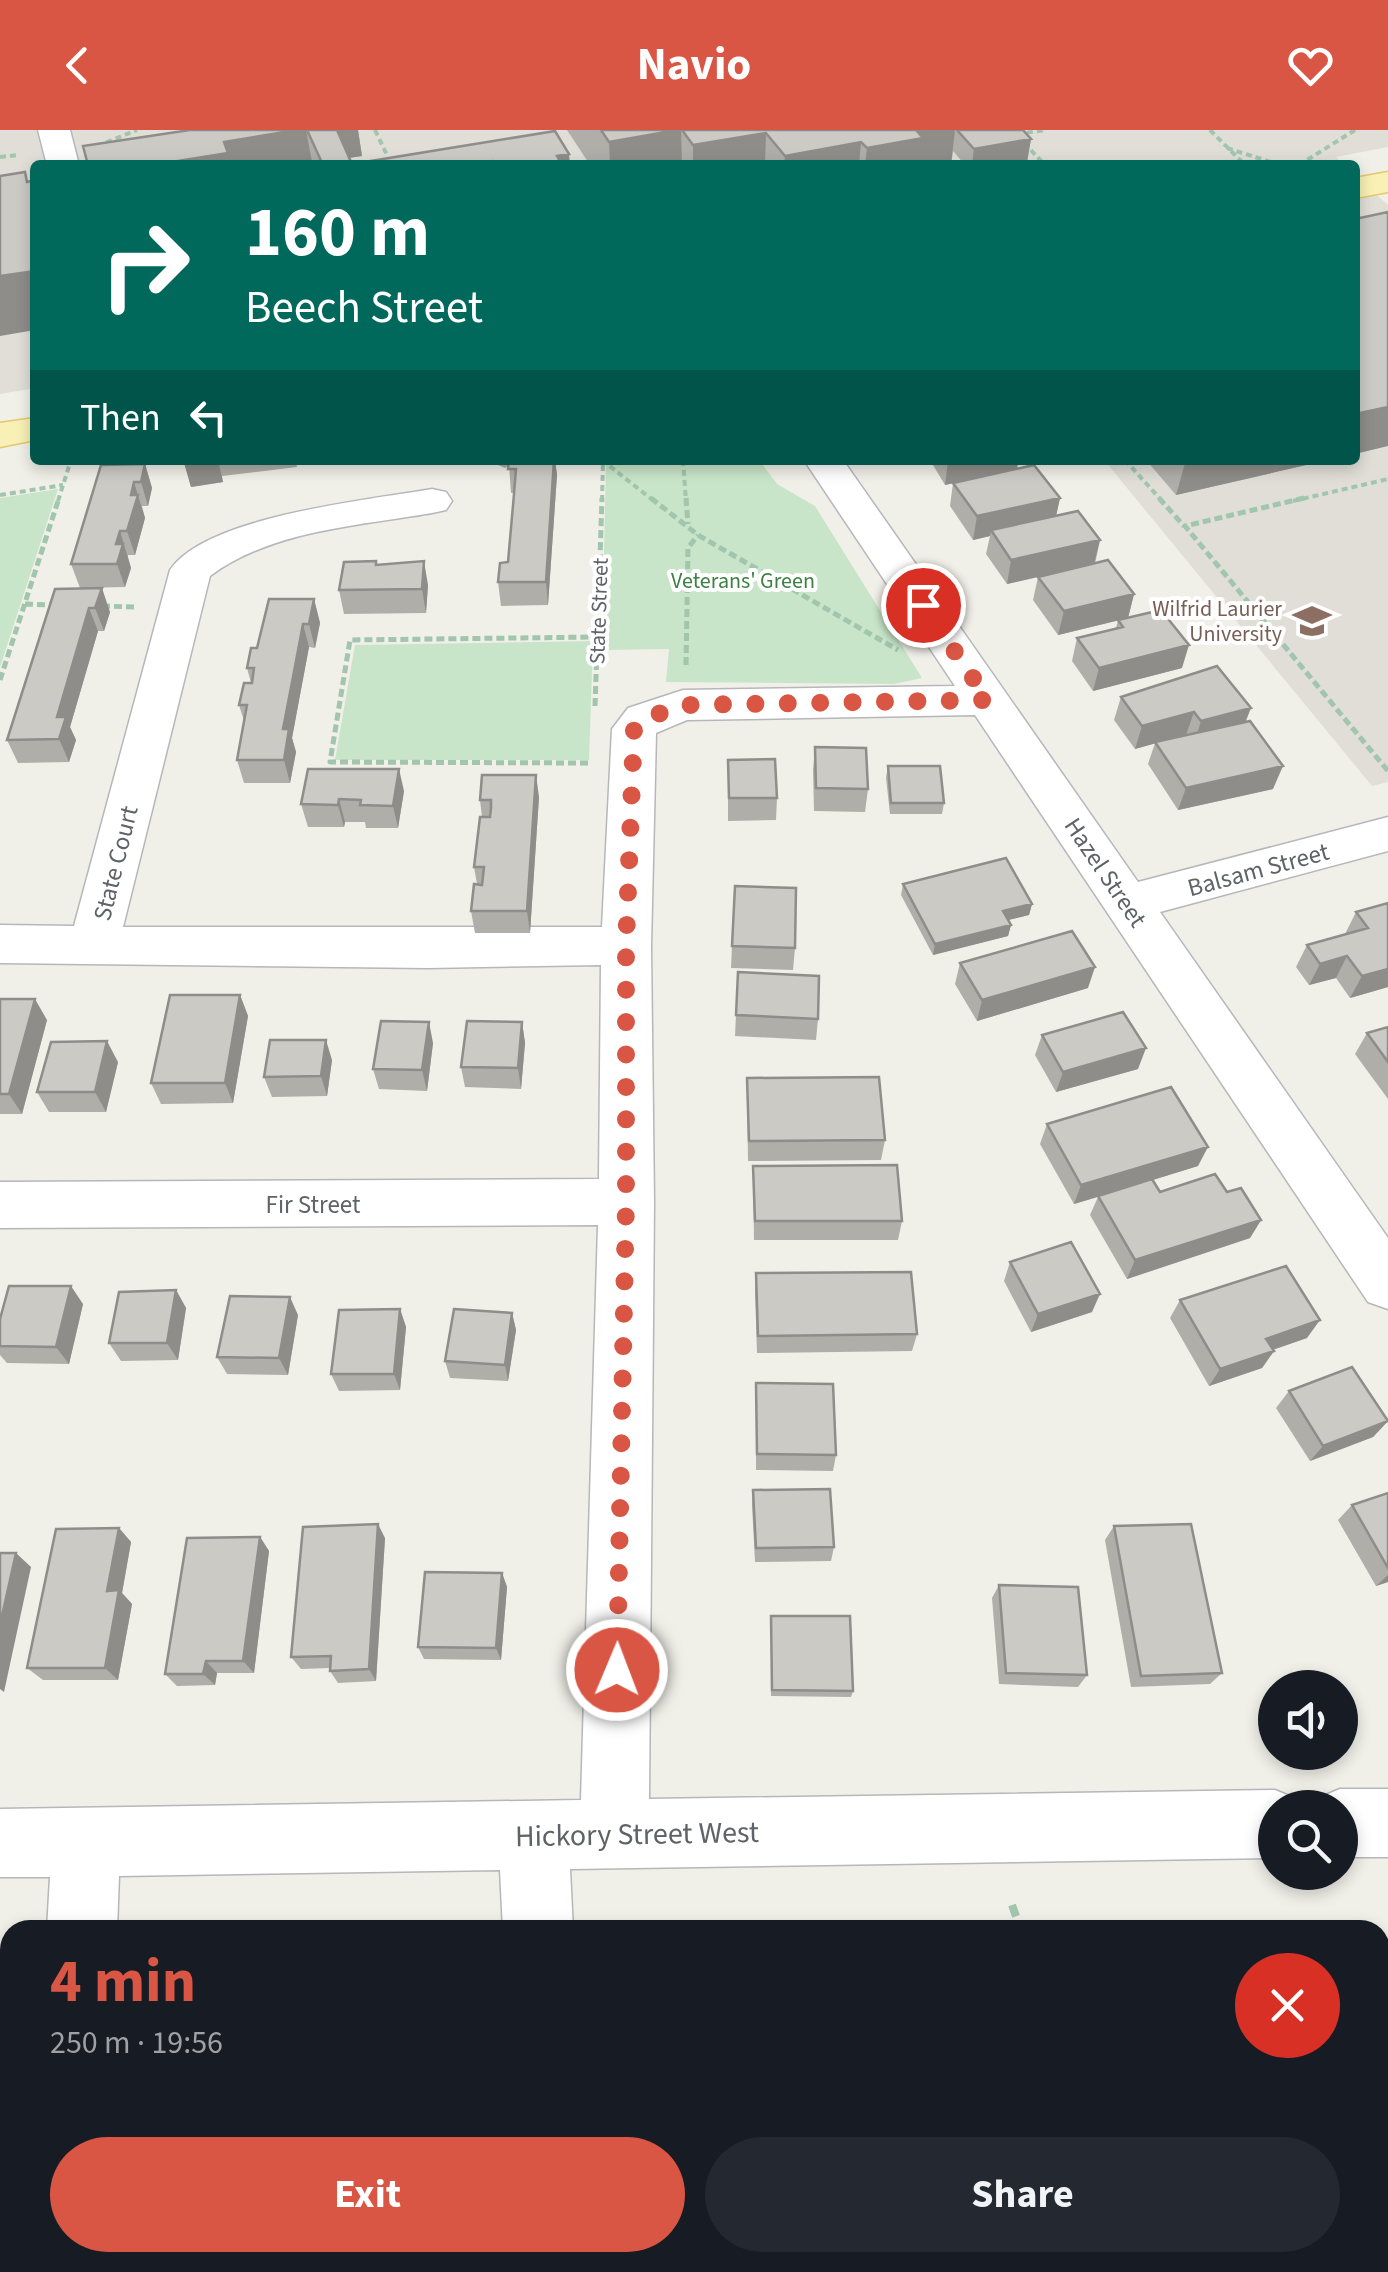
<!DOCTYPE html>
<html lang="en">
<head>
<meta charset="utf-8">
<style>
	body { margin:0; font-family:"Source Sans 3",sans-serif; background:#242831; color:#f1f3f6; height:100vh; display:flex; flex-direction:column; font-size:38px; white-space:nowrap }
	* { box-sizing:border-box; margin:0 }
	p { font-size:32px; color:#9ea1a6 }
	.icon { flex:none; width:55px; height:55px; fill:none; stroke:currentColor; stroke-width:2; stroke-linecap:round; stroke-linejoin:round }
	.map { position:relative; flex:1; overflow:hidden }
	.side { position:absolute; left:0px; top:1790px; width:1390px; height:352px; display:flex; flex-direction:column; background:#171b24; border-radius:30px 30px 0 0; box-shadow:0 5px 15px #0003 }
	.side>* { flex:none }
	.top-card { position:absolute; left:30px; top:30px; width:1330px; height:305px; border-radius:10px; box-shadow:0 5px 15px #0003; background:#00695c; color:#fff; overflow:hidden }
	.fabs { position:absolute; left:1258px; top:1540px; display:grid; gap:20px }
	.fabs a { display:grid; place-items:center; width:100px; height:100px; border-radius:50%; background:#171b24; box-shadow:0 5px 15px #0003; font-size:50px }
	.pin { position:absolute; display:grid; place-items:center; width:85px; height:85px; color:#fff; margin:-42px; border:5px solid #fff; border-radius:50%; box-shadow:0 2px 10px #0007 }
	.me { position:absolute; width:110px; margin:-55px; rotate:1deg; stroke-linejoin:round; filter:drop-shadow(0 0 8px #0008) }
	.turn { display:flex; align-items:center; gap:35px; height:210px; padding:0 50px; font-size:45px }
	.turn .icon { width:130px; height:130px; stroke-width:2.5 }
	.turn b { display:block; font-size:70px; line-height:85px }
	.then { display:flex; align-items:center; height:95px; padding:0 50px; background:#0003; gap:20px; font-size:38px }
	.round { display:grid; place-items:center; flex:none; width:105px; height:105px; border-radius:52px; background:#242831 }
	.overview { display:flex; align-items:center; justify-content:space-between; height:170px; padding:0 50px }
	h1 { font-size:60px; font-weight:700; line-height:75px; color:#da5644 }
	.action { display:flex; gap:20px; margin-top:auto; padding:20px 50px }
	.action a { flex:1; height:115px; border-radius:60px; background:#da5644; color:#fff; font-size:40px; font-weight:700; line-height:115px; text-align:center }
	.action a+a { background:#242831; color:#f1f3f6 }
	header { display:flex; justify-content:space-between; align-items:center; height:130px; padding:0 50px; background:#da5644; color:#fff; font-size:45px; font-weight:700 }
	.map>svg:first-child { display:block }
	.education { fill:#e0ded7 }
	.green { fill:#c8e5c9 }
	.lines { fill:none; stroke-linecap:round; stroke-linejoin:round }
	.minor-casing { stroke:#b5b7bb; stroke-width:3 }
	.major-casing { stroke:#e5c86c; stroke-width:3 }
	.path-far2 { stroke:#a1c5ad; stroke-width:4; stroke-dasharray:6 4; stroke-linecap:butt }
	.path-far1 { stroke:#a1c5ad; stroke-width:5; stroke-dasharray:8 4; stroke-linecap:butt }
	.path { stroke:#a1c5ad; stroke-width:8; stroke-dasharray:12 6; stroke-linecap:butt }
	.minor { fill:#fff; fill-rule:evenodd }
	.major { fill:#f8f0b5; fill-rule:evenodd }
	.wall { fill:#afaea9 }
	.shaded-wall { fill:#8f8d8a }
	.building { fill:#cccac5; stroke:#8f8d8a; stroke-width:2.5 }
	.route { stroke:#da5644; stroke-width:18; stroke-dasharray:0 32.4 }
	.labels { text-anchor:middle; stroke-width:8; stroke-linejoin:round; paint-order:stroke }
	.far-park-label { font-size:22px; fill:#3d8043; stroke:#fff }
	.far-education-label { font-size:22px; fill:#785e54; stroke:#fff; text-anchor:end }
	.far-street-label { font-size:22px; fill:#5f6267; stroke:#fff }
	.street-label { font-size:25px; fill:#5f6267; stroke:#fff }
	.near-street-label { font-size:30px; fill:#5f6267; stroke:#fff }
</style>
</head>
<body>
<header><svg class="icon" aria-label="back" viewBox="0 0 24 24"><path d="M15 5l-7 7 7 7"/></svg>Navio<svg class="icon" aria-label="heart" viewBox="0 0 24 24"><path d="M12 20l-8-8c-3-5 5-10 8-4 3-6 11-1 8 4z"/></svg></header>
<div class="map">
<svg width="1388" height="2142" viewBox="0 0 1388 2142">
	<rect width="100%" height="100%" fill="#f0efe8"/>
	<path class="education" d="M0,0H1388V17L1336,27L1344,35H35V258L0,264Z
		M1355,45L1388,75V652L1372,656L1104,330H1355Z"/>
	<path class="green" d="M606,330H759L777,354L815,376L922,548L894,554L666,552L669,519L602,520Z
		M58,359L0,537V368Z
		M593,511L589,630H335L355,515Z"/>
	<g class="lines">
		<g class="minor-casing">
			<path id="minor" d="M38,0H70L79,35H47Z
				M804,330H843L1138,752L1388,687V721L1160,782L1388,1108V1179L1368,1172L975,585L687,590L656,603L651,816L654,1072L649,1669L1275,1660L1299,1670L1302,1678H1275V1728L570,1739L573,1800H503L500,1740L119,1746L117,1800H47L50,1747H0V1679L581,1670L598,1095L0,1098V1052L599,1049L601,835L428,838L0,833V795L74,796L170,440C206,386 369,370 432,359L446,362L452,371L446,380L432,383C358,396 272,400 210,446L123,797H602L612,599L628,578L683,560L955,556Z
				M1340,1659H1388V1727H1340V1678H1312L1316,1669Z
				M10,2120V2132H83L82,2142H4Z
				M527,2132H605V2142H527Z"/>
		</g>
		<g class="major-casing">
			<path id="major" d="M1388,42V62L1355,68V48Z
				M35,288V310L0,317V293Z"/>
		</g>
		<path class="path-far2" d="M375,0L387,25
			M1210,0L1245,35
			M1017,4L1046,0
			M1024,13L1045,35
			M97,16L137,0
			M1227,18L1280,35
			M0,27L18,25
			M1299,35L1355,0
			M602,330L654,371
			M683,330L686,371
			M1125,330L1162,371
			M0,365L63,355
			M58,371L71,330
			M602,371L603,331
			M1293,371L1388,349"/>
		<path class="path-far1" d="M651,368L698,405L898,520
			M686,368L688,394
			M1159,368L1184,396
			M1304,368L1185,396L1388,641
			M25,474L54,475
			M102,476L134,477
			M686,535L688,418L698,405
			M0,550L59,368
			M595,576L602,368
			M588,633L330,632L350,510L597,507"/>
		<path class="path" d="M1012,1775L1021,1800
			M1101,2132L1102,2142"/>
		<use href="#minor" class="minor"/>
		<use href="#major" class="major"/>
	</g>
	<path class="wall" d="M190,0H358L362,26L349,28L352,34L555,1L570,35H314L312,32L294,35H153Z
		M567,0H1023L1031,9L1027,32L1011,35H965L953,21L951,35H590Z
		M184,330H308L296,332L297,337L222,346L223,352L191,357Z
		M486,330H555L557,345L548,475L501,476L498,452L508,432L514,363H511L509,335L505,338Z
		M930,330H1018L1017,339L1060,368L1056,386L1100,410L1095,434L1134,464L1128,488L1058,505L1033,470L1038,447L1068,440L1007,454L986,424L990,406L973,410L950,376L953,353L945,355Z
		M1146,330H1328L1176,365Z
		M145,334L152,358L148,376H142L145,388L135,425H128V427L131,438L125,457L80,458L71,434Z
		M376,431L377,435L428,455L426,483L344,484L339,460Z
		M55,459L110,482L104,501H98L70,597L76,610L69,632L18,633L7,610Z
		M314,469L320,493L315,518L309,517L299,570L292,608L296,622L290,653H244L237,630L244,591L239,575L251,553L247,538L257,518Z
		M1118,490L1182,538L1093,561L1072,531L1077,508L1116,498Z
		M1121,567L1245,592L1273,659L1178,680L1148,634L1155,613L1135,619L1114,590Z
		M815,617L868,659L865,682L814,681L813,640Z
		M728,630L777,668L776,690L728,691Z
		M888,636L944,673L942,684H890L886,648Z
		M404,661L398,698H366L365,692H345L344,697H308L301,674Z
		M539,667L530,803H475L471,781L477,754L474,737L482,687L480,670Z
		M903,754L1032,774L1029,785L1008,790L1011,795L1008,806L933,825L901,765Z
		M1388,773V857L1350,868L1336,848L1309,855L1296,837L1307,815L1345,804L1356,782Z
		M732,816L795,818L793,840L731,838Z
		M960,833L1088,858L977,891L955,854Z
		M738,842L818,889L816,910L735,906Z
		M240,865L248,886L233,973L161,974L151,953Z
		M0,869L47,890L22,984H0Z
		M522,892L525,913L521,959L465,957L461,937Z
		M1388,897V969L1355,924L1367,903Z
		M1042,905L1138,939L1056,962L1035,925Z
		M433,913L427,961L379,959L373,939Z
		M332,930L327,966L272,967L264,947Z
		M118,932L106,982H49L37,962Z
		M747,948L885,1010L881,1030L748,1031Z
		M1047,994L1198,1036L1153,1050L1160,1062H1227L1261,1090L1250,1108L1127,1149L1090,1085L1098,1067L1074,1074L1040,1014Z
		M753,1036L902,1091L898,1110H754Z
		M1010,1132L1092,1182L1031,1202L1004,1151Z
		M756,1143L917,1204L912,1221L757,1223L755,1161Z
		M176,1160L186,1178L178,1230L121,1231L109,1213Z
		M1180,1170L1307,1208L1273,1220L1274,1221L1262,1238L1209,1256L1170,1188Z
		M83,1174L69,1234L7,1233L0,1225V1189Z
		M400,1179L406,1197L400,1260L339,1261L331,1244Z
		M512,1183L516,1200L508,1251L450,1248L445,1231Z
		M298,1185L288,1245L227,1244L217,1227Z
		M756,1253L836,1325L833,1341L756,1340Z
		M1289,1261L1388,1291L1373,1307L1310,1331L1276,1278Z
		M753,1360L834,1417L831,1431L755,1432L752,1375Z
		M1388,1363V1452L1376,1456L1338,1390L1352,1375Z
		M1114,1396L1222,1543L1210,1554L1131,1557L1105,1410Z
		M119,1398L131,1412L122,1463L132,1474L118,1550H43L27,1538Z
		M260,1407L269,1421L254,1543H217L215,1555L177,1556L165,1544Z
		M385,1408L376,1551L338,1553L330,1541V1538L301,1539L291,1527Z
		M502,1443L507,1457L501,1530L424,1529L418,1517Z
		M999,1455L1087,1545L1078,1557L999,1554L992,1468Z
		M771,1486L853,1561L851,1567L771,1566Z
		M1388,1988V2028L1380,2006V1990Z
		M806,2132H1097L1098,2142H806Z"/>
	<path class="shaded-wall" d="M297,0H306L312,32L294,35H153L224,12Z
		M336,0H358L362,26L341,29Z
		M677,0H681L682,35H610L609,12Z
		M916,0H955L951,35H865L867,18Z
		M766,3L765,35H693V15Z
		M1031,9L1027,32L1011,35H972L974,19Z
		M861,12L859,35H784L785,26Z
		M569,24L570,35H548L557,26Z
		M493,31V35H466Z
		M35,141V200L0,206V146Z
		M1388,277V316L1355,324V284Z
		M205,330H218L223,352L191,357L184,333Z
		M554,330H555L557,345L548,475L546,452Z
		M953,330H1018L1017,340L945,355L948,331Z
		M1186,330H1328L1176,365Z
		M145,334L152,358L148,376L141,352Z
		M134,352L145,388L135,425L127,401Z
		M1060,368L1055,391L991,400L990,406L973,410L977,386Z
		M120,401L131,438L125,457L117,434L116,414Z
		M1100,410L1094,434L1007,454L1011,430Z
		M424,431L428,455L426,483L422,459Z
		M102,458L110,482L104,501L95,478Z
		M1134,464L1128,488L1058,505L1064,481Z
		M314,469L320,493L315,518L309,494Z
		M89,478L98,501L70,597L76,610L69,632L59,609L57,587Z
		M303,494L309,517L292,608L296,622L290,653L284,630L283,599Z
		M1189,515L1182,538L1093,561L1099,538Z
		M1251,578L1242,601L1194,614L1201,591Z
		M1194,582L1186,605L1135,619L1142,596Z
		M1283,636L1273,659L1178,680L1186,658Z
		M399,639L404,661L398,698L393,676Z
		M536,645L539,667L530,803L527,781Z
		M339,669L345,692L344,697L338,675Z
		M1032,774L1029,785L1000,792L1003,781Z
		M1011,795L1008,806L933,825L935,814Z
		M1347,826L1336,848L1309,855L1320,834Z
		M1095,837L1088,858L977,891L982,870Z
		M1388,839V857L1350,868L1362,846Z
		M240,865L248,886L233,973L225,953Z
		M35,869L47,890L22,984L9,964Z
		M429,892L433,913L427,961L422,940Z
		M522,892L525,913L521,959L518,938Z
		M326,910L332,930L327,966L321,946Z
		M107,911L118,932L106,982L95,962Z
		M1146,918L1138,939L1056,962L1063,942Z
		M1208,1017L1198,1036L1074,1074L1081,1055Z
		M1261,1090L1250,1108L1127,1149L1135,1130Z
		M71,1156L83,1174L69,1234L56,1217Z
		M176,1160L186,1178L178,1230L167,1213Z
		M1100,1164L1092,1182L1031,1202L1038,1184Z
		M290,1167L298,1185L288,1245L279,1228Z
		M400,1179L406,1197L400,1260L394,1244Z
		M512,1183L516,1200L508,1251L505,1235Z
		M1320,1190L1307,1208L1254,1226L1266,1209Z
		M1274,1221L1262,1238L1209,1256L1220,1239Z
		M1388,1291L1373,1307L1310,1331L1323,1316Z
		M378,1394L385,1408L376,1551L369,1539Z
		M119,1398L131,1412L122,1463L132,1474L118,1550L105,1538L107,1461Z
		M260,1407L269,1421L254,1543L243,1531Z
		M16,1423L31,1437L4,1562L0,1559V1495Z
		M502,1443L507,1457L501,1530L496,1518Z
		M1388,1445V1452L1376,1456Z
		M206,1531L217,1543L215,1555L203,1544Z"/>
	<path class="building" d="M190,0H297L224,12L228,23L153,35H88L83,16Z
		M307,0H337L352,34L555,1L569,24L557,26L561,33L548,35H495L493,31L466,35H323Z
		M601,0H677L609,12Z
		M682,0H916L923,8L867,18L861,12L785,26L766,3L693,15Z
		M957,0H1023L1031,9L974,19Z
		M25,42L27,52L35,50V141L0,146V46Z
		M1388,82V277L1355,284V89Z
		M184,330H205L184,333Z
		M509,330H554L546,452H498L500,433L508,432L514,364L516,339H508Z
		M145,334L141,352H134L131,365H138L127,401H120L116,414H123L117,434H71L101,335Z
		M1034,335L1060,368L977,386L953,353Z
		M1078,381L1100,410L1011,430L991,400Z
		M1108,430L1134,464L1064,481L1038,447Z
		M376,431V435L424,431L422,459L339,460L344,432Z
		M102,458L95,478H89L57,587H66L59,609L7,610L55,459Z
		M269,469H314L309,494H303L293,547L283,599H289L284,630H237L247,575H239L244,553H252L254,538H247L251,518H257Z
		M1161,480L1189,515L1099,538L1077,508L1123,497L1118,490Z
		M1217,536L1251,578L1201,591L1194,582L1142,596L1121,567Z
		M1250,591L1283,636L1186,658L1155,612Z
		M815,617L866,618L868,659L816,658Z
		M775,629L777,668H729L728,630Z
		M888,636H940L944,673H891Z
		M308,639H399L393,676L360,675L361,670L339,669L338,675L301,674Z
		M482,645H536L527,781H471L474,754L482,755L484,737H474L480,687H490L491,678V670H480Z
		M1006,728L1032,774L1003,781L1011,795L935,814L903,754Z
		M735,756L796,758L795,818L732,816Z
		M1388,773V839L1362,846L1347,826L1320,834L1307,815L1368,798L1356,782Z
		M1072,801L1095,837L982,870L960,833Z
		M738,842L819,846L818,889L736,885Z
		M170,865H240L225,953H151Z
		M0,869H35L9,964H0Z
		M1123,882L1146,918L1063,942L1042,905Z
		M381,891L429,892L422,940L373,939Z
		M467,891L522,892L518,938L461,937Z
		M1388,897V932L1367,903Z
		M270,910H326L321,946L264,947Z
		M107,911L95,962H37L51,912Z
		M879,947L885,1010L749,1011L747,948Z
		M1171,957L1208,1017L1081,1055L1047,994Z
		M897,1035L902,1091H755L753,1036Z
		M1215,1044L1227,1062L1241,1058L1261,1090L1135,1130L1098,1066L1152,1049L1160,1062Z
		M1071,1112L1100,1164L1038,1184L1010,1132Z
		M1286,1136L1320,1190L1266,1209L1274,1221L1220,1239L1180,1170Z
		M911,1142L917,1204L758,1206L756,1143Z
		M9,1156H71L56,1217L0,1216V1189Z
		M176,1160L167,1213H109L119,1162Z
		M230,1166L290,1167L279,1228L217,1227Z
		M400,1179L394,1244H331L339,1180Z
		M454,1179L512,1183L505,1235L445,1231Z
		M1352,1237L1388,1291L1323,1316L1289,1261Z
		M756,1253L833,1254L836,1325L757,1324Z
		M830,1359L834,1417L756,1418L753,1360Z
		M1388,1363V1438L1352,1375Z
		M378,1394L369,1539L330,1541L331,1526L291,1527L303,1397Z
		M1191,1394L1222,1543L1141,1546L1114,1396Z
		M119,1398L107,1461L119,1460L105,1538H27L56,1399Z
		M260,1407L243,1531H206L203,1544H165L187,1408Z
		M0,1423H16L0,1495Z
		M425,1442L502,1443L496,1518L418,1517Z
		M999,1455L1078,1457L1087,1545L1006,1543Z
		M771,1486H850L853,1561L772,1560Z
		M813,2132H1097L1098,2142H814Z"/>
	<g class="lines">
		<path class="route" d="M617,1540L626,1072V816L634,599L644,589L683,575L988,570L923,475"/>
	</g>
	<defs>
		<g id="university-bare" transform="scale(3)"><path d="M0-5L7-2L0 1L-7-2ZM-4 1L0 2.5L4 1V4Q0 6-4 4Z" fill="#8d6e63" stroke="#fff" stroke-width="2.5" paint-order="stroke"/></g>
	</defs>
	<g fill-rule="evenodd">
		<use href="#university-bare" x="1312" y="491"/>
	</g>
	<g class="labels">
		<g class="far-park-label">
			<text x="743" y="458">Veterans' Green</text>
		</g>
		<g class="far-education-label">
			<text x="1282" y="486">Wilfrid Laurier<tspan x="1282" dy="25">University</tspan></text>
		</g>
		<g class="far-street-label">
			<text transform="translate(598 481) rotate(-88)" y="8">State Street</text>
		</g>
		<g class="street-label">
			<text transform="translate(115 733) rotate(-76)" y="9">State Court</text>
			<text transform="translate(1258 739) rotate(-15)" y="9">Balsam Street</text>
			<text transform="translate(1106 742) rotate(56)" y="9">Hazel Street</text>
			<text x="313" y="1083">Fir Street</text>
		</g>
		<g class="near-street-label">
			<text transform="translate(637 1704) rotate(-1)" y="10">Hickory Street West</text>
		</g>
	</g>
</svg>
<div class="fabs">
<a><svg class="icon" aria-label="sound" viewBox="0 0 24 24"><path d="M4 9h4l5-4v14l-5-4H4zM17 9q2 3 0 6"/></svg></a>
<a><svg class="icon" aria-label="search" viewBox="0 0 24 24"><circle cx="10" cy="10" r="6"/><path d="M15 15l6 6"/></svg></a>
</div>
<div class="pin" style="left:923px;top:475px;background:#d93025"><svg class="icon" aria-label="arrive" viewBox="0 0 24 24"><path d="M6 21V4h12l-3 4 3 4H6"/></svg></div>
<svg class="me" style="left:617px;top:1540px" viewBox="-20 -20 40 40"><circle r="17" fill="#da5644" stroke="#fff" stroke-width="3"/><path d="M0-11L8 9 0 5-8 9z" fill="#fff"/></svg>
<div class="top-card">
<div class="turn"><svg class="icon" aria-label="right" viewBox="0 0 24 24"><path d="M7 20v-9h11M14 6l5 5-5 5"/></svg><div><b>160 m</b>Beech Street</div></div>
<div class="then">Then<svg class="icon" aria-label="left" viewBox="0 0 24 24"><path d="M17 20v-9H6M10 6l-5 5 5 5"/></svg></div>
</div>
<section class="side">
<div class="overview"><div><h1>4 min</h1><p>250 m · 19:56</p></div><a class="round" style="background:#d93025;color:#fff"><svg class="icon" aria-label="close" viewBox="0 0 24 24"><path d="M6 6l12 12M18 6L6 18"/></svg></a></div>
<div class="action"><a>Exit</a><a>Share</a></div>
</section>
</div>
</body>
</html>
